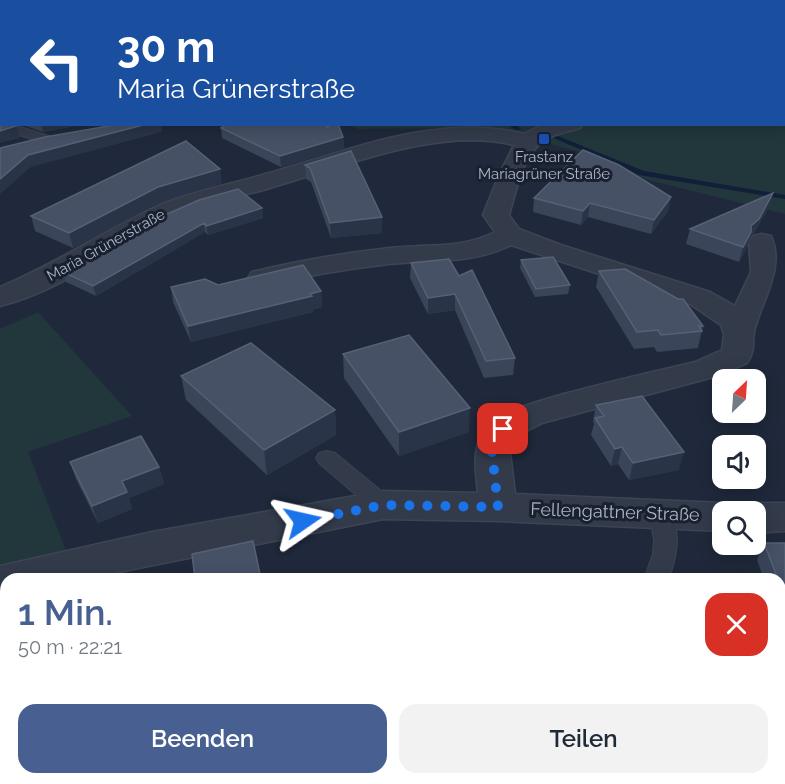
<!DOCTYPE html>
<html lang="de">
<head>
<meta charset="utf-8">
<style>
	body { margin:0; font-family:Raleway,sans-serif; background:#f2f2f3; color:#1f2937; height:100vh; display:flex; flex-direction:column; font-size:22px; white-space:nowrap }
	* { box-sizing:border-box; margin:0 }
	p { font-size:20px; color:#747a83 }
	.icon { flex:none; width:33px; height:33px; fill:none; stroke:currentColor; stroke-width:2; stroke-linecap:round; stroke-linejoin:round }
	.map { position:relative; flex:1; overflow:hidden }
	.sheet { position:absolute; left:0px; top:573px; width:786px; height:212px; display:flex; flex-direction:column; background:#fff; border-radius:18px 18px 0 0; box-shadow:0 3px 15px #0003 }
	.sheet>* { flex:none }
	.guide { position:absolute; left:0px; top:0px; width:786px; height:126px; box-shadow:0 3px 15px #0003; background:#1a4fa0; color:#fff; overflow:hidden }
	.needle { width:39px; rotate:25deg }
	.tools { position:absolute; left:712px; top:369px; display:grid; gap:12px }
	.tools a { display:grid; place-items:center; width:54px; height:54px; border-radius:12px; background:#fff; box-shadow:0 3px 15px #0003; font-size:30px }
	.pin { position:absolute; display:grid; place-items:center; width:51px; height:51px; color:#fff; margin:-26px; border-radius:12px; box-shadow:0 3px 9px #0006 }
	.me { position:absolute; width:66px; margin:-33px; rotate:79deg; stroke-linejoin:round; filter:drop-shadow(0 0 4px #0008) }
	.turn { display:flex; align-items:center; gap:21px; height:126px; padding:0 18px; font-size:27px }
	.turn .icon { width:78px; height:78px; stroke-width:2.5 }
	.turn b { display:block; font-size:42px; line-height:51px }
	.round { display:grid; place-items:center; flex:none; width:63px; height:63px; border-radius:18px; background:#f2f2f3 }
	.headline { display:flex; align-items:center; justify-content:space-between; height:102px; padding:0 18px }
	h1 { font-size:36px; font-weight:600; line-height:45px; color:#486091 }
	.button { display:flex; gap:12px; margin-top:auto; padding:12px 18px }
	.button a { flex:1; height:69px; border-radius:18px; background:#486091; color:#fff; font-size:24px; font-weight:600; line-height:69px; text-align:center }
	.button a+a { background:#f2f2f3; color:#1f2937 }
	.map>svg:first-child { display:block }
	.green { fill:#21373c }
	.water { fill:#121f39 }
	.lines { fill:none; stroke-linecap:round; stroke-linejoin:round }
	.stream { fill:#121f39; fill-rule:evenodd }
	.service-casing { stroke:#3d4454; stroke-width:2 }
	.minor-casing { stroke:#3d4454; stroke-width:3 }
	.service { fill:#333b4b; fill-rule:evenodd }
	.minor { fill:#333b4b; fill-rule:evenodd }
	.wall { fill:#3a455a }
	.shaded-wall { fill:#2a3449 }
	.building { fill:#465166; stroke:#566175; stroke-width:1.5 }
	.route { stroke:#1a73e8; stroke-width:10; stroke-dasharray:0 18 }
	.transit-dot { fill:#1a4fb4; stroke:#19202f; stroke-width:2 }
	.labels { text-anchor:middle; stroke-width:6; stroke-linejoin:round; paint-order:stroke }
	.far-poi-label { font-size:15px; fill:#aeb6c7; stroke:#19202f }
	.far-street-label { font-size:15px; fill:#aeb6c7; stroke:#19202f }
	.street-label { font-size:18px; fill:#aeb6c7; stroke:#19202f }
</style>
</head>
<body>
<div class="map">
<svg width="785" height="784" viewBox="0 0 785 784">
	<rect width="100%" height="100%" fill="#1f293b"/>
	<path class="green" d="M186,0H785V214L648,180L577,151L489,128L358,129L348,125L784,124V2H171Z
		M38,312L132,416L28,452L77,579H6V600L0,602V329Z
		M297,778H722L723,784H296Z"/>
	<path class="water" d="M419,778H678V784H418Z"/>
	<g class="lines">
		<path class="stream" d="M506,124H515L521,129L516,130Z
			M554,136H558L644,171L785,195V199L639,175L554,138Z"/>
		<g class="service-casing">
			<path id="service" d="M0,121L2,124H11L52,137L53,140L47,144L0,129Z
				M327,451L335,453L391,499L394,505L391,511L383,513L375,511L319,463L316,458L319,453Z
				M661,506L669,508C681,530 678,556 668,579H644L653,554L654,540L650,514L653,508Z
				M0,759L6,761V778H20L22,784H0Z"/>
		</g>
		<g class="minor-casing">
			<path id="minor" d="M296,0H320L321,2H297Z
				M544,124H583L580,128C568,132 556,133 545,140C523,153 516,192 509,215L519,229L561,245L710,292L735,306L751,272L749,242L753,236L762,234L771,236C785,267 763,299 755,328C751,340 757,349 747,363L717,376L542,423L517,436L510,452L515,494L723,503L737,507L739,512H723V531L498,521L383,519L84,579H6V594L0,592V566L152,532L383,491L478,493C475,465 471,447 489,423C504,404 662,370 695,362L722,350L724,335L721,325L690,304L511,245C474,264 430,260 389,264C346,269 304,276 262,286L252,284L248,278L252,272C297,261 344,253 390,248C425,244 463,249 495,232L483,215L499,175L514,145C440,126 343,167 270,188C243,196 204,203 179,215C120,244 64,290 0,306V287C56,264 107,229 162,204C191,192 231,184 262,175C346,152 436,112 524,134Z
				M756,503H785V531L756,533V512H740L742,508Z
				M780,640L785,642V691L780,689Z"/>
		</g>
		<use href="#service" class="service"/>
		<use href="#minor" class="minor"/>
	</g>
	<path class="wall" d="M0,0L2,2V120L0,119Z
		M20,124H85L43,132Z
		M221,128L343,137L344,148L281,167L222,138Z
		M351,151L382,217V233L331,238L311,182L306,179L305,165Z
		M222,183L161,202L73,248L35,231L31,216Z
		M773,193L769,207L754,233L750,238L747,247L739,262L686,244L690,229Z
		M671,197L668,211L651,234L588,217L581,225L533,212L534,198Z
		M262,208L263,218L208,235L205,232L96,296L66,282L63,272L156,219Z
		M521,260L570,285L568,294L535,297L520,268Z
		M411,263L459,276L515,358L513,375L484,378L455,310L428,314L410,278Z
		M599,271L703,326L698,348L657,352L654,347L634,349L596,287Z
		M218,285L321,291L322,307L312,310L313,312L191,342L173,302L171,287Z
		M343,354L469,432L399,456L344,378Z
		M181,376L335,410L336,435L267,475L186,400Z
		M596,405L679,470L629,480L618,464L611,466L591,435L594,424L593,422Z
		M70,462L159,467L164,484L129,498L132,509L98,523L76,479Z
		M764,543H785V619H780V579H764L757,560Z
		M6,626V702L0,699V632Z"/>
	<path class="shaded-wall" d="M41,124H85L43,132Z
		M147,124H161L162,132L31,167L0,194V179L28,155Z
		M16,126L20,138L0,143V131Z
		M343,137L344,148L281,167L280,156Z
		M220,169L222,183L161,202L73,248L69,233L158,187Z
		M773,193L769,207L754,233L750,238L747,247L739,262L743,247L751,226Z
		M671,197L668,211L651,234L654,220Z
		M590,203L588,217L581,225L583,211Z
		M262,208L263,218L208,235L206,226Z
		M382,217V233L331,238L330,223Z
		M204,223L205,232L96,296L93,286Z
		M321,291L322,307L312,310L313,312L191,342L188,326Z
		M455,294V310L428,314V298Z
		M470,408L469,432L399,456V432Z
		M335,410L336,435L267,475L264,450Z
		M622,447L618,464L611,466L615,449Z
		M684,452L679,470L629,480L633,463Z
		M159,467L164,484L129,498L132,509L98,523L92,506L122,481Z
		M62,778H76L70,784H55Z"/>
	<path class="building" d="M0,0H57L59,2H2V111H0Z
		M0,121H2V124H11L16,126L0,131Z
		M120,124H147L28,155L0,179V148L45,137Z
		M227,124H324L327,127L334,124H338L343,137L280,156L221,128Z
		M186,141L220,169L158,187L69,233L31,216Z
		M583,150L619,165L671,197L654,220L590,203L583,211L534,198Z
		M351,151L382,217L330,223L310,168L305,165Z
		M238,189L262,208L206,226L204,223L93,286L63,272L156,219L199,200Z
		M773,193L759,219L751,226V232L743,247L690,229Z
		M553,257L570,285L536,289L521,260Z
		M449,259L459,276L472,270L515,358L486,361L455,294L428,298L411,263Z
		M303,265L321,291L310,294L312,296L188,326L171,287L205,279L218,285Z
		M625,269L678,299H683L703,326H699L702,331L661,335L658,330L637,332L599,271Z
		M409,335L470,408L399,432L343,354Z
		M251,343L335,410L264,450L181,376Z
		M642,396L684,452L633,463L622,447L615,449L595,418L604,416L596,405Z
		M141,436L159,467L122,481L127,492L92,506L70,462Z
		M253,541L261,579H195L192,554Z
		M764,543H785V596L780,583V579H778Z
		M6,626V689L0,686V632Z
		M32,778H62L55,784H36Z
		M294,778H328L327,784H293Z"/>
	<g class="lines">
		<path class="route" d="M303,521L383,505L498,507L492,452L503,429"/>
	</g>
	<rect class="transit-dot" x="538" y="133" width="12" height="12" rx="3"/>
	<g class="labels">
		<g class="far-poi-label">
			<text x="544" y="162">Frastanz<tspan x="544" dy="17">Mariagrüner Straße</tspan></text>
		</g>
		<g class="far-street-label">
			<text transform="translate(106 245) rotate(-29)" y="5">Maria Grünerstraße</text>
		</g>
		<g class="street-label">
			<text transform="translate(615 512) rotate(2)" y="6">Fellengattner Straße</text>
		</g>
	</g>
</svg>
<div class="tools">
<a><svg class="needle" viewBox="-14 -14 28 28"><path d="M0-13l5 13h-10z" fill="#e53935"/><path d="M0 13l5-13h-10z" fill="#747a83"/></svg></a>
<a><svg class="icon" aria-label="sound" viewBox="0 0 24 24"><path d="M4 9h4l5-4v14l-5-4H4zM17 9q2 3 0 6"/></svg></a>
<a><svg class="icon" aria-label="search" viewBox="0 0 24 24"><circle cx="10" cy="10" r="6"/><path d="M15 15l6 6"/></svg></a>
</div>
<div class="pin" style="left:503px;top:429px;background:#d93025"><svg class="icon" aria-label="arrive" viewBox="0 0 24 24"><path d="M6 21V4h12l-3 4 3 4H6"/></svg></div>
<svg class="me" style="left:303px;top:521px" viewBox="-20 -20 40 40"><path d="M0-17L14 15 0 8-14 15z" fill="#1a73e8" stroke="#fff" stroke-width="4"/></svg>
<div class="guide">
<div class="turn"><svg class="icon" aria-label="left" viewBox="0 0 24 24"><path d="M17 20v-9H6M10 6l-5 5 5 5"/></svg><div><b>30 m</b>Maria Grünerstraße</div></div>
</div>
<section class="sheet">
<div class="headline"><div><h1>1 Min.</h1><p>50 m · 22:21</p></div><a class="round" style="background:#d93025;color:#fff"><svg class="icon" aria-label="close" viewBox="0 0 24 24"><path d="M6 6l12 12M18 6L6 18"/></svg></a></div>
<div class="button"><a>Beenden</a><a>Teilen</a></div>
</section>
</div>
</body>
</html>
